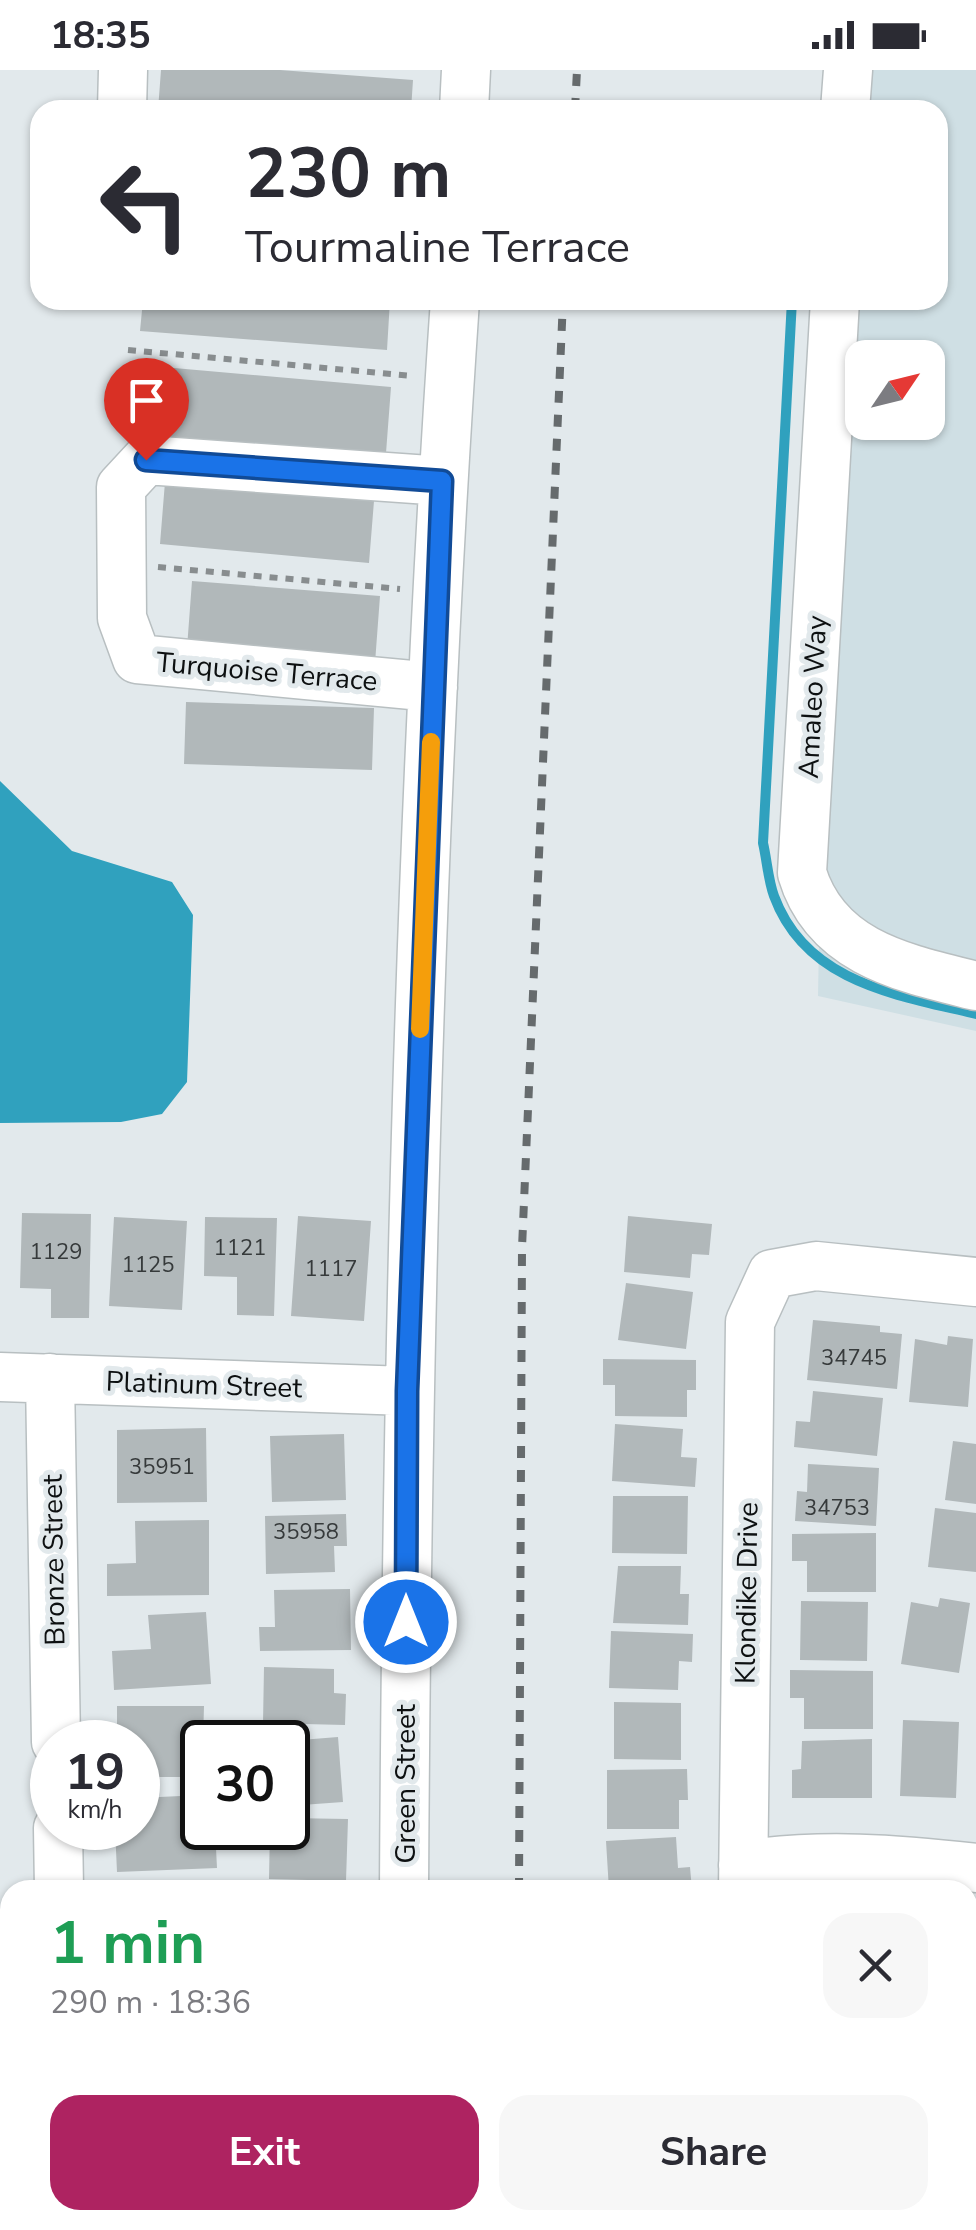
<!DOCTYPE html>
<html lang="en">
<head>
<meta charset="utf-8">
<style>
	body { margin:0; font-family:"Nunito Sans",sans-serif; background:#f7f7f7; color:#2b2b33; height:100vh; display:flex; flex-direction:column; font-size:38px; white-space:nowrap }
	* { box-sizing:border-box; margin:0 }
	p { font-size:32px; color:#7c7c81 }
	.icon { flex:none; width:55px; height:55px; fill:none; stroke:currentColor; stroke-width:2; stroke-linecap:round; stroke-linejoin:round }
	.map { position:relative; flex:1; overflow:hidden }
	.sheet { position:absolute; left:0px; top:1810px; width:978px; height:350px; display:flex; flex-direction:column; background:#fff; border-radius:30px 30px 0 0; box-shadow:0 2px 8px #0004 }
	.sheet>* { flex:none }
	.guide { position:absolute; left:30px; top:30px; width:918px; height:210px; border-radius:30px; box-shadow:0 2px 8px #0004; background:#fff; color:#2b2b33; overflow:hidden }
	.needle { width:65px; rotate:55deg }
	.controls { position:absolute; left:845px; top:270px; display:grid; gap:20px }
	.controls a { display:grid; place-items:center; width:100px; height:100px; border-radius:20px; background:#fff; box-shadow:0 2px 8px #0004; font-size:50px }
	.speed { position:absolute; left:30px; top:1650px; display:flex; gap:20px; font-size:50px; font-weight:700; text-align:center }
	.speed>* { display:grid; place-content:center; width:130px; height:130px; border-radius:50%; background:#fff; box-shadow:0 2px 8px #0004; line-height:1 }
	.speed small { font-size:25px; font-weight:400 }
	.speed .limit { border:5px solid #111; border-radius:15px; background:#fff; color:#111 }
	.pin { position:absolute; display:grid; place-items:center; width:85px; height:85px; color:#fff; margin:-102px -42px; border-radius:50% 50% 50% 0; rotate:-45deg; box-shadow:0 0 10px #0007 }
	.pin .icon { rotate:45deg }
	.me { position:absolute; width:110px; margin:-55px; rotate:0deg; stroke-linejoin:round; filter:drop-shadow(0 0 8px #0008) }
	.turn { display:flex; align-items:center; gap:35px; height:210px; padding:0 50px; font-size:45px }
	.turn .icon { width:130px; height:130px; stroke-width:2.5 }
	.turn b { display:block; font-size:70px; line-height:85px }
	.round { display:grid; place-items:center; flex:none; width:105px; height:105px; border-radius:30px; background:#f7f7f7 }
	.overview { display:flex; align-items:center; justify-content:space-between; height:170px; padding:0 50px }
	h1 { font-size:60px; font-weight:700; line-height:75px; color:#1e9e55 }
	.cta { display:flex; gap:20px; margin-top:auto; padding:20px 50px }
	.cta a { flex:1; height:115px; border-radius:30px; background:#ae2361; color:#fff; font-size:40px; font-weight:700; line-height:115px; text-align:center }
	.cta a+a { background:#f7f7f7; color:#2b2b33 }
	.status { display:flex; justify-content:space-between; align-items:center; height:70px; padding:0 50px; background:#fff; direction:ltr }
	.status svg { height:28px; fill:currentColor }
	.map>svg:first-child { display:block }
	.built { fill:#cfdfe4; fill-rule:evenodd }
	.water { fill:#30a1be }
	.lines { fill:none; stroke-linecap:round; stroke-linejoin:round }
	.stream { stroke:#30a1be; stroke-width:10 }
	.building { fill:#b1b8ba }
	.minor-casing { stroke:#b8bfc1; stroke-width:51 }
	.path { stroke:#888d8f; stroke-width:6; stroke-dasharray:8 8; stroke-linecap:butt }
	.minor { stroke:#fff; stroke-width:48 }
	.rail { stroke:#666b6d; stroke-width:8; stroke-dasharray:12 12; stroke-linecap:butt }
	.route-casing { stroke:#114b97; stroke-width:25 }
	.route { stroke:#1a73e8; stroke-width:18 }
	.slow { stroke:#f59e0b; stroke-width:18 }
	.labels { text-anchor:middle; stroke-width:10; stroke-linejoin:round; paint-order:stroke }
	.number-label { font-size:22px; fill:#363a3b }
	.street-label { font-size:28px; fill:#0d1011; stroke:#e2e9ec }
</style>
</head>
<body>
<div class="status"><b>18:35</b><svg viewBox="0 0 49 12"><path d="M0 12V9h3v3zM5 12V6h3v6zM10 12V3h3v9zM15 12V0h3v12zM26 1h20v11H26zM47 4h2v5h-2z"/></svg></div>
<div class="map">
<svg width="976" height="2160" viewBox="0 0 976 2160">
	<rect width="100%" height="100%" fill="#e2e9ec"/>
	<path class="built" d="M836,0H976V961L818,926L831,230H938V40H835ZM862,288H928V352H862Z"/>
	<path class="water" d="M0,711L72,781L172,812L193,845L187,1012L162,1044L121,1052L0,1053Z"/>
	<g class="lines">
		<path class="stream" d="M792,230L763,773C767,790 768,810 774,826C806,913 897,925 976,944"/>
	</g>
	<path class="building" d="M161,0H280L413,10L411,40H158Z
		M143,230H390L387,280L140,261Z
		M140,295L391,317L386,383L136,365Z
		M165,412L374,431L369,493L160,474Z
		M192,511L380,526L375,593L187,578Z
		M186,632L374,638L372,700L184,694Z
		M22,1143L91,1144L89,1248H51V1219L20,1218Z
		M298,1146L371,1151L364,1251L291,1246Z
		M628,1146L712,1154L709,1185L692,1184L690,1208L624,1202Z
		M114,1147L187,1151L182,1240L109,1236Z
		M205,1147L277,1148L274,1246L237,1245V1207L204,1206Z
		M626,1213L693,1222L686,1279L618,1270Z
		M813,1250L880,1256V1262L902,1264L897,1319L807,1310Z
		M948,1266L973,1269L968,1337L909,1332L915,1269L947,1275Z
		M603,1289L696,1290V1320H687V1347L615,1346V1315H603Z
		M813,1321L883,1328L877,1386L794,1377L796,1351L810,1352Z
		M615,1354L683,1359L681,1387L697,1388L695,1417L612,1411Z
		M206,1358L207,1432L117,1433V1360Z
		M344,1364L346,1430L272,1432L270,1366Z
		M953,1371L976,1374V1434L945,1430Z
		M808,1394L879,1398L876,1456L795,1451L797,1421L807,1422Z
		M613,1426H688L687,1484L612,1483Z
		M935,1438L976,1443V1502L928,1497Z
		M346,1444L347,1476H334L335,1502L266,1504L265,1446Z
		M209,1450V1525L107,1526V1494L136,1493L135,1451Z
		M876,1463V1522H807V1491H792V1464Z
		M618,1496H681L680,1524H689L688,1555L613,1553Z
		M350,1519L351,1580L260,1581L259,1557H275L274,1520Z
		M940,1528L970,1533L959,1603L901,1594L911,1532L938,1537Z
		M801,1531L868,1532L867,1591L800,1590Z
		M206,1542L211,1614L114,1620L112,1581L151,1579L148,1545Z
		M611,1561L693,1564L692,1592L679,1591L678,1620L609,1618Z
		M264,1597L334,1599V1623L346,1624L345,1655L263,1653Z
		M790,1600L873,1601V1659H804V1628H790Z
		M614,1632L681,1633V1690L614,1689Z
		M117,1636H204L202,1707H138V1672H117Z
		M903,1650L959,1652L956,1728L900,1726Z
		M338,1667L343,1732L288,1736V1671Z
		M872,1669V1728H792V1700L801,1699L802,1671Z
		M687,1699L688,1730H679V1759H607V1700Z
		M202,1725V1758H215L217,1798L117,1802L115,1758H138V1728Z
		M288,1748L348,1749L346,1811L269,1809L270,1758H288Z
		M676,1767L678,1798L690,1797L692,1820H609L606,1771Z
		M206,1813L207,1820H150V1817Z
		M974,1886H976V1918L968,1916Z
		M10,1957V2055L0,2029V1960Z
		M968,1962L976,1963V2021L968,2020Z
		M10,2122V2150H66L70,2160H0V2126Z
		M80,2150H112L116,2160H84Z
		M613,2150H685V2160H613Z
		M870,2150H935L933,2160H868Z"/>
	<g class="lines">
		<g class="minor-casing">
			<path id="minor" d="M122,40L123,0
				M464,40L466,0
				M845,40L848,0
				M835,230L802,803C826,883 904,898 976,916
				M433,617L137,589L122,548L121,417L146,390L443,411
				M0,1307L407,1321
				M50,1308L56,1672
				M58,1758L59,1820
				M743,1795C820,1783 899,1789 976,1798
				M404,1820C407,1290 419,759 455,230
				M743,1820L750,1252L772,1204L816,1196L976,1212
				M0,1888L10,1884
				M769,2150L771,2155
				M320,2160L347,2150"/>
		</g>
		<path class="path" d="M128,280L413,306
			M158,497L400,519"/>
		<use href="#minor" class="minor"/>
		<path class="rail" d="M575,40L577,0
			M519,1820L522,1178L563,230
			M517,2160V2150"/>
	</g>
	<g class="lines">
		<g class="route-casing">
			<path id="route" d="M146,390L442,411L407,1321L406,1552"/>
		</g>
		<use href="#route" class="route"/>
		<path class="slow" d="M420,959L431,672"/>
	</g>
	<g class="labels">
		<g class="number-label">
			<text x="240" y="1185">1121</text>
			<text x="56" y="1189">1129</text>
			<text x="148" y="1202">1125</text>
			<text x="331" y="1206">1117</text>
			<text x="854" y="1295">34745</text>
			<text x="162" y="1404">35951</text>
			<text x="837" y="1445">34753</text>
			<text x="306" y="1469">35958</text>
		</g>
		<g class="street-label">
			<text transform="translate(267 601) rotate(5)" y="10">Turquoise Terrace</text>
			<text transform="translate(812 627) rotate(-87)" y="10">Amaleo Way</text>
			<text transform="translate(204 1314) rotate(2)" y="10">Platinum Street</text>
			<text transform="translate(53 1490) rotate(-91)" y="10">Bronze Street</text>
			<text transform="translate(746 1523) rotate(-89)" y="10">Klondike Drive</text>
			<text transform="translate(405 1714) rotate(-90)" y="10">Green Street</text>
		</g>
	</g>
</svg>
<div class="controls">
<a><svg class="needle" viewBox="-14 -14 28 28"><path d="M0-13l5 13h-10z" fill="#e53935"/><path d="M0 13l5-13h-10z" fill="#7c7c81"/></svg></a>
</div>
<div class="speed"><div>19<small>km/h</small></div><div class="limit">30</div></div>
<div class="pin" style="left:146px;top:390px;background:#d93025"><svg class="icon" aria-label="arrive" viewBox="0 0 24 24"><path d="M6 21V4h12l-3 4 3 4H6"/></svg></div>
<svg class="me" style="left:406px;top:1552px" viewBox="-20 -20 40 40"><circle r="17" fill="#1a73e8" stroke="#fff" stroke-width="3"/><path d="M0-11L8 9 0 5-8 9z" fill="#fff"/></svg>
<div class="guide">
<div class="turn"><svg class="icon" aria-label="left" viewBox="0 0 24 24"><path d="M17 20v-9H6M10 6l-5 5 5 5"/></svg><div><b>230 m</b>Tourmaline Terrace</div></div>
</div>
<section class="sheet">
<div class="overview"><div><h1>1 min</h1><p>290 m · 18:36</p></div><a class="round"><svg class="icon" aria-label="close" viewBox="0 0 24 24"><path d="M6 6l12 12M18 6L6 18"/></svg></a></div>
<div class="cta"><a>Exit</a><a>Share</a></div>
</section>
</div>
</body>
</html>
